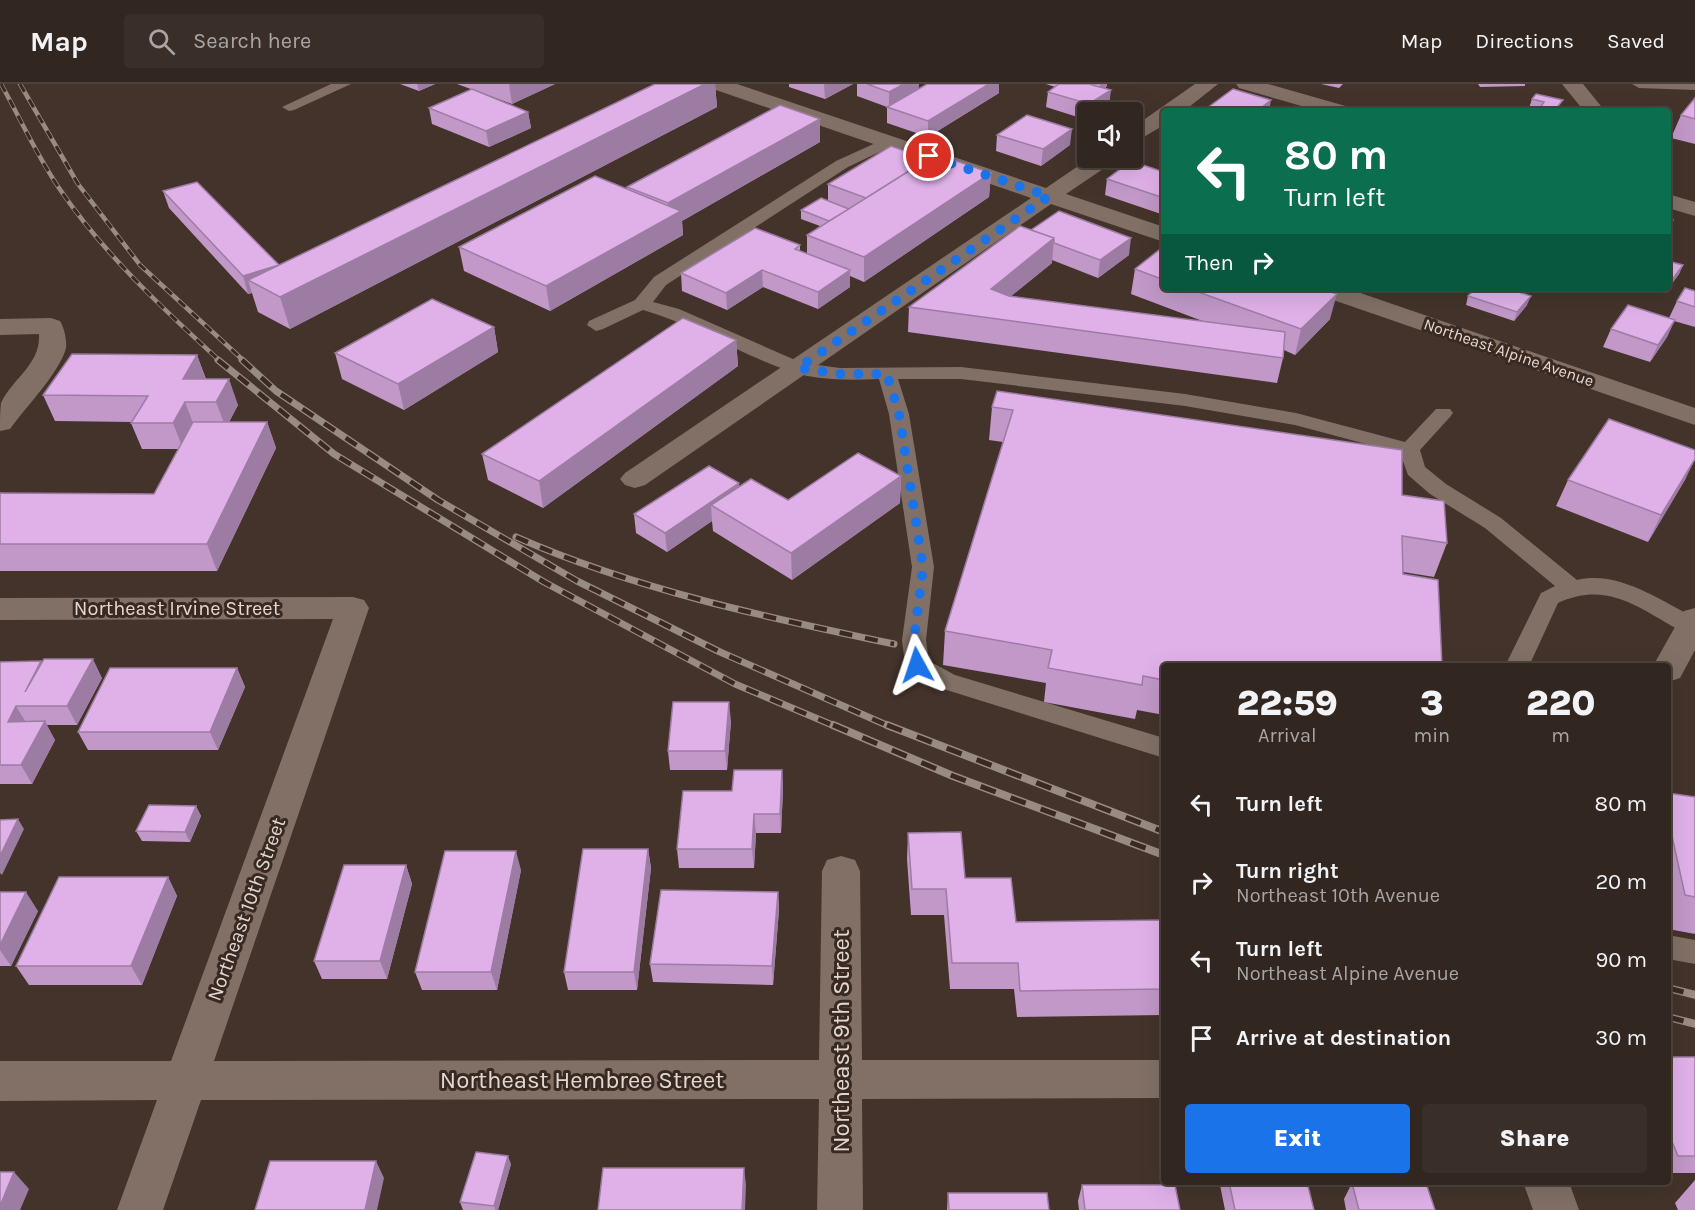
<!DOCTYPE html>
<html lang="en">
<head>
<meta charset="utf-8">
<style>
	body { margin:0; font-family:Karla,sans-serif; background:#3a2e29; color:#f1f3f6; height:100vh; display:flex; flex-direction:column; font-size:22px; white-space:nowrap }
	* { box-sizing:border-box; margin:0 }
	p { font-size:20px; color:#a8a5a5 }
	.icon { flex:none; width:33px; height:33px; fill:none; stroke:currentColor; stroke-width:2; stroke-linecap:round; stroke-linejoin:round }
	.map { position:relative; flex:1; overflow:hidden }
	.details { position:absolute; left:1161px; top:579px; width:510px; height:522px; display:flex; flex-direction:column; background:#322620; border-radius:6px; box-shadow:0 6px 24px #0002,0 0 0 2px #4d433e }
	.details>* { flex:none }
	.guide { position:absolute; left:1161px; top:24px; width:510px; height:183px; border-radius:6px; box-shadow:0 6px 24px #0002,0 0 0 2px #4d433e; background:#0b6e4f; color:#fff; overflow:hidden }
	.fabs { position:absolute; left:1077px; top:18px; display:grid; gap:12px }
	.fabs a { display:grid; place-items:center; width:66px; height:66px; border-radius:6px; background:#322620; box-shadow:0 6px 24px #0002,0 0 0 2px #4d433e; font-size:30px }
	.pin { position:absolute; display:grid; place-items:center; width:51px; height:51px; color:#fff; margin:-26px; border:3px solid #fff; border-radius:50%; box-shadow:0 2px 6px #0007 }
	.me { position:absolute; width:66px; margin:-33px; rotate:355deg; stroke-linejoin:round; filter:drop-shadow(0 0 4px #0008) }
	.turn { display:flex; align-items:center; gap:21px; height:126px; padding:0 24px; font-size:27px }
	.turn .icon { width:78px; height:78px; stroke-width:2.5 }
	.turn b { display:block; font-size:42px; line-height:51px }
	.then { display:flex; align-items:center; height:57px; padding:0 24px; background:#0003; gap:12px; font-size:22px }
	.eta { display:flex; justify-content:space-evenly; align-items:center; height:102px; text-align:center }
	.eta b { font-size:36px; font-weight:800; line-height:42px }
	.primary-button { display:flex; gap:12px; margin-top:auto; padding:12px 24px }
	.primary-button a { flex:1; height:69px; border-radius:6px; background:#1a73e8; color:#fff; font-size:24px; font-weight:800; line-height:69px; text-align:center }
	.primary-button a+a { background:#3a2e29; color:#f1f3f6 }
	ul { padding:0; list-style:none }
	li { display:flex; align-items:center; gap:18px; height:78px; padding:0 24px }
	li div { flex:1 }
	li b { display:block; font-size:22px }
	li em { font-style:normal }
	header { display:flex; align-items:center; gap:36px; box-sizing:border-box; height:84px; padding:0 30px; background:#322620; border-bottom:2px solid #4d433e }
	header strong { font-size:28px }
	nav { display:flex; gap:33px; margin-inline-start:auto; font-size:21px }
	.search { width:420px; height:54px; background:#3a2e29; display:flex; align-items:center; gap:15px; box-sizing:border-box; padding:0 21px; border-radius:6px; color:#a8a5a5; font-size:22px }
	.map>svg:first-child { display:block }
	.lines { fill:none; stroke-linecap:round; stroke-linejoin:round }
	.lane { fill:#827066; fill-rule:evenodd }
	.street { fill:#827066; fill-rule:evenodd }
	.secondary { fill:#827066; fill-rule:evenodd }
	.rail-far2-casing { stroke:#988b84; stroke-width:4.5 }
	.rail-far1-casing { stroke:#988b84; stroke-width:7 }
	.rail-casing { stroke:#988b84; stroke-width:8 }
	.rail-far2 { stroke:#392921; stroke-width:3; stroke-dasharray:9; stroke-linecap:butt }
	.rail-far1 { stroke:#392921; stroke-width:4.5; stroke-dasharray:13; stroke-linecap:butt }
	.rail { stroke:#392921; stroke-width:5; stroke-dasharray:16; stroke-linecap:butt }
	.wall { fill:#c198c8 }
	.shaded-wall { fill:#9d7ca3 }
	.building { fill:#e0b1e9; stroke:#9d7ca3; stroke-width:1.5 }
	.route { stroke:#1a73e8; stroke-width:10; stroke-dasharray:0 18 }
	.labels { text-anchor:middle; stroke-width:6; stroke-linejoin:round; paint-order:stroke }
	.far-street-label { font-size:16px; fill:#e2d8d3; stroke:#392921 }
	.street-label { font-size:20px; fill:#e2d8d3; stroke:#392921 }
	.near-street-label { font-size:24px; fill:#e2d8d3; stroke:#392921 }
</style>
</head>
<body>
<header>
<strong>Map</strong>
<div class="search"><svg class="icon" aria-label="search" viewBox="0 0 24 24"><circle cx="10" cy="10" r="6"/><path d="M15 15l6 6"/></svg>Search here</div>
<nav><a>Map</a><a>Directions</a><a>Saved</a></nav>
</header>
<div class="map">
<svg width="1695" height="1126" viewBox="0 0 1695 1126">
	<rect width="100%" height="100%" fill="#43332b"/>
	<g class="lines">
		<path class="lane" d="M331,0H351L294,26L289,27L282,23Z
			M1632,0H1695V6L1639,4Z
			M889,53L897,58L894,61L848,83L666,201L653,218L679,225L802,279L840,284L961,283L1185,310L1296,329L1405,358L1436,325H1450L1453,329L1450,333L1420,366L1425,383L1446,400L1501,434L1577,496C1618,486 1660,516 1695,534V549L1683,548C1639,525 1609,496 1558,519L1529,582H1505L1541,509L1555,502L1485,444L1430,410L1408,391L1400,369L1295,341L1185,322L961,295H898L909,330L934,483L926,556L929,577L955,591L1164,654V674L937,603L908,587L905,581L902,556L912,483L889,330L879,295C851,296 819,297 792,288C741,271 695,241 643,226L603,245L596,247L587,241L589,237L635,216L654,193L836,77Z
			M1668,851L1695,856V880L1668,875Z"/>
		<path class="street" d="M707,0H737L1046,104L1090,74H1114L1112,79L1066,110L1164,143V158L1051,120L645,401L635,404L625,401L620,395L625,389L1031,114L710,4Z
			M1195,0H1218L1184,27H1164V41L1132,60V44Z
			M1562,0H1583L1605,27H1584Z
			M1310,204H1346L1695,324V341L1313,209Z
			M51,234L60,237C64,243 67,256 66,264C60,288 25,324 10,345L0,347C0,339 0,326 1,319C13,294 41,280 39,250L0,251V235Z
			M353,513L364,516L369,524L214,977L819,976L822,787L827,776L841,772L855,776L860,787L862,976H1164V1014L862,1015L863,1126H817L819,1015L201,1016L163,1126H117L157,1016L0,1017V977H171L333,535L0,536V514Z"/>
		<path class="secondary" d="M1236,0H1268L1349,23L1352,27H1319L1239,4Z
			M1668,110L1695,118V132L1668,124Z
			M1695,524V566L1680,594L1668,598V582H1653L1684,527Z
			M1523,1098H1569L1579,1126H1533Z"/>
		<g class="rail-far2-casing">
			<path id="rail-far2" d="M1,0C20,34 37,72 59,104C103,169 162,224 220,277
				M20,0L78,100L140,181L244,277"/>
		</g>
		<g class="rail-far1-casing">
			<path id="rail-far1" d="M218,276L334,370L544,498L735,600L837,643
				M242,276L276,307L438,416L577,497L720,568L891,643
				M516,453C637,506 765,533 894,560"/>
		</g>
		<g class="rail-casing">
			<path id="rail" d="M833,641L953,692L1164,771
				M887,641L1164,748
				M1668,904L1695,911
				M1668,933L1695,940"/>
		</g>
		<use href="#rail-far2" class="rail-far2"/>
		<use href="#rail-far1" class="rail-far1"/>
		<use href="#rail" class="rail"/>
	</g>
	<path class="wall" d="M400,0H435L419,7Z
		M457,0H555L512,20Z
		M655,0H715L717,23L290,245L258,228L252,209L248,210L169,124L163,107L279,181Z
		M789,0H853L825,15L789,3Z
		M857,0H919L918,5L999,9L928,53L887,39V23L857,12Z
		M1046,0H1107V2L1104,5L1109,22L1099,28H1088L1087,36L1046,23L1048,8L1055,3Z
		M1321,0H1343L1339,4Z
		M1478,0H1525V2L1480,3Z
		M1536,10L1560,23L1575,27H1528L1532,15Z
		M1695,14V60L1671,54L1681,31Z
		M429,24L528,28L531,44L489,63L432,40Z
		M997,51L1070,61L1041,82L996,67Z
		M820,58L682,137L683,151L550,227L464,187L459,163L627,105V103Z
		M928,75L991,89L989,113L864,198L850,192V203L818,225L763,203L727,226L682,207L681,189L800,161V167L807,170V151L820,142L801,135V126L828,117V100Z
		M1164,88V131L1105,111L1107,95Z
		M1031,146L1129,171L1098,194L1052,176V179L1011,212L1205,238L1131,210L1135,185L1164,162V204H1319L1330,235L1295,271L1284,266L1283,274L1277,299L908,248L909,223Z
		M1668,177L1683,181L1679,190L1668,205L1664,204H1668Z
		M1695,207V243L1674,237L1667,253L1650,278L1603,263L1611,245L1669,234L1677,217Z
		M1468,212L1527,221L1514,237L1466,221Z
		M494,243L498,268L404,326L342,295L335,269Z
		M736,256L738,282L543,424L488,396L482,370Z
		M197,271L206,295L238,321L229,338H267L276,364L217,487H0V409L154,410L178,365H142L131,339L132,338L55,337L43,311Z
		M997,307L1402,411L1447,459L1434,493L1403,488L1164,582V631L1137,626L1135,635L1044,618L1046,599L943,581L945,547L1003,358L989,356L992,323Z
		M901,392L900,419L792,496L713,447L712,437L667,468L636,449L634,430L739,399V402L788,416Z
		M1686,394L1648,458L1556,422L1568,396Z
		M0,578L42,579L102,594L77,641H46L55,656L32,700H0Z
		M237,584L245,603L218,666H88L78,648Z
		M731,637L727,686H670L668,667Z
		M782,686L783,705L781,749H756L754,784H679L677,765L732,707Z
		M1668,709L1695,713V850L1668,845Z
		M196,722L201,732L190,758L142,757L136,747Z
		M908,749L965,794L1016,838L1164,836V931L1017,933L1014,905H950L944,831H911L907,775Z
		M648,765L651,784L637,906H568L564,888Z
		M406,781L412,800L387,895H322L314,877Z
		M521,786L497,906H422L415,888Z
		M168,793L177,812L142,901H29L16,882Z
		M0,808L38,827L11,882H0Z
		M778,808L779,826L773,901L653,898L650,880Z
		M1668,973H1695V1089H1668Z
		M511,1080L498,1126H463L460,1118Z
		M1695,1096V1126H1678L1675,1119Z
		M1221,1098H1307L1314,1126H1225L1220,1101Z
		M1352,1099L1435,1126H1346L1344,1115Z
		M1082,1101L1180,1126H1079L1078,1117Z
		M948,1109L1049,1126H947Z"/>
	<path class="shaded-wall" d="M417,0H435L419,7Z
		M509,0H555L512,20Z
		M705,0H715L717,23L290,245L280,213Z
		M824,0H853L825,15Z
		M904,0H919L918,8L889,24V8Z
		M989,0H999V9L928,53V37Z
		M1102,0H1107V2L1097,12L1098,4Z
		M1111,6L1109,22L1099,28H1088L1089,20Z
		M1271,16L1269,27H1257Z
		M528,28L531,44L489,63L486,47Z
		M820,35V58L682,137L683,151L550,227L546,202L669,133L668,119Z
		M1072,45L1070,61L1041,82L1043,65Z
		M991,89L989,113L864,198V173Z
		M1054,154L1052,179L989,230L991,205Z
		M1131,154L1129,171L1098,194L1100,176Z
		M279,181L248,196L252,209L248,210L243,192Z
		M1683,181L1679,190L1668,205L1672,196Z
		M762,186L763,203L727,226L726,209Z
		M850,186V203L818,225V208Z
		M1337,210L1330,235L1295,271L1301,245Z
		M1531,212L1527,221L1514,237L1517,228Z
		M1675,236L1667,253L1650,278L1658,261Z
		M494,243L498,268L404,326L398,300Z
		M736,256L738,282L543,424L539,397Z
		M197,271L206,297L183,295Z
		M229,295L238,321L226,344L216,318Z
		M185,318L195,344L183,365L173,339Z
		M267,338L276,364L217,487L207,460Z
		M1695,375L1686,394L1648,458L1661,431Z
		M901,392L900,419L792,496L791,469Z
		M739,399L740,418L711,421L712,437L667,468L665,449Z
		M93,575L102,594L77,641L67,622Z
		M237,584L245,603L218,666L210,648Z
		M729,618L731,637L727,686L725,667Z
		M16,622L27,640L8,638Z
		M45,637L55,656L32,700L21,681Z
		M782,686L783,705L781,749L780,730Z
		M196,722L201,732L190,758L185,748Z
		M754,730L756,749L754,784L752,765Z
		M18,735L24,745L2,791L0,789V772Z
		M648,765L651,784L637,906L634,888Z
		M516,767L521,786L497,906L491,888Z
		M406,781L412,800L387,895L380,877Z
		M168,793L177,812L142,901L131,882Z
		M26,808L38,827L11,882L0,866V861Z
		M778,808L779,826L773,901L772,882Z
		M508,1072L511,1080L498,1126H495L494,1122Z
		M376,1077L384,1094L377,1126H365Z
		M744,1084L746,1101L745,1126H742Z
		M14,1088L29,1105L20,1126H0V1122Z"/>
	<path class="building" d="M655,0H705L280,213L248,196Z
		M867,0H904L889,8Z
		M927,0H989L928,37L887,23Z
		M1059,0H1089L1111,6L1089,20L1048,8Z
		M1089,0H1102L1099,3Z
		M472,5L528,28L486,47L429,24Z
		M1233,5L1271,16L1257,27H1203Z
		M1536,10L1563,16L1558,22L1575,26L1574,27H1538L1544,18L1532,15Z
		M1695,14V35L1681,31Z
		M780,21L820,35L668,119L627,103Z
		M1027,31L1072,45L1043,65L997,51Z
		M891,62L928,75L866,114L828,100Z
		M936,70L991,89L864,173L807,151Z
		M1131,77L1164,88V114L1107,95Z
		M595,92L681,127L546,202L459,163Z
		M197,98L279,181L243,192L163,107Z
		M821,114L849,125L829,137L801,126Z
		M1059,127L1131,154L1100,176L1054,159V154L1031,146Z
		M1668,135L1673,136L1668,142Z
		M1020,142L1054,154L991,205L1009,212L1285,248L1283,274L909,223Z
		M755,144L800,161L795,165L850,186L818,208L762,186L726,209L681,189Z
		M1164,162V196L1135,185Z
		M1668,177L1683,181L1672,196L1668,195Z
		M1187,204H1319L1337,210L1301,245Z
		M1476,204H1506L1531,212L1517,228L1468,212Z
		M1685,204L1695,207V223L1677,217Z
		M432,215L494,243L398,300L335,269Z
		M1628,221L1675,236L1658,261L1611,245Z
		M683,234L736,256L539,397L482,370Z
		M72,270L197,271L183,295H229L216,318H185L173,339H131L148,312L43,311Z
		M997,307L1402,366V411L1444,417L1447,459L1402,452L1403,490L1438,496L1442,582H1164V596L1143,592L1142,601L1048,584L1052,566L945,547L1013,326L992,323Z
		M1609,335L1695,366V375L1661,431L1568,396Z
		M193,338H267L207,460H0V409L154,410Z
		M858,369L901,392L791,469L711,421L751,395L788,416Z
		M709,382L739,399L665,449L634,430Z
		M44,575H93L67,622H16L8,638L45,637L21,681H0V578L41,577L25,608Z
		M110,584H237L210,648H78Z
		M673,618H729L725,667H668Z
		M734,686H782L780,730H754L752,765H677L683,707H732Z
		M1668,709L1695,713V813L1685,811L1668,734Z
		M149,721L196,722L185,748L136,747Z
		M18,735L0,772V736Z
		M961,748L965,794H1011L1016,838L1164,836V905L1020,907L1018,879H952L946,805H912L908,749Z
		M583,765H648L634,888H564Z
		M445,767H516L491,888H415Z
		M344,781H406L380,877H314Z
		M59,793H168L131,882H16Z
		M661,806L778,808L772,882L650,880Z
		M0,808H26L0,861Z
		M1668,973H1695V1072H1678L1668,1048Z
		M476,1068L508,1072L494,1122L460,1118Z
		M270,1077H376L365,1126H255Z
		M603,1084H744L742,1126H598Z
		M0,1088H14L0,1122Z
		M1229,1098H1307L1314,1126H1235Z
		M1352,1099H1426L1435,1126H1359Z
		M1082,1101H1175L1180,1126H1085Z
		M948,1109H1047L1049,1126H949Z"/>
	<g class="lines">
		<path class="route" d="M917,581L914,556L923,483L899,330L887,290H840L798,284L1049,112L929,72"/>
	</g>
	<g class="labels">
		<g class="far-street-label">
			<text transform="translate(1509 268) rotate(19)" y="6">Northeast Alpine Avenue</text>
		</g>
		<g class="street-label">
			<text x="177" y="531">Northeast Irvine Street</text>
			<text transform="translate(246 825) rotate(-70)" y="7">Northeast 10th Street</text>
		</g>
		<g class="near-street-label">
			<text transform="translate(841 957) rotate(-90)" y="8">Northeast 9th Street</text>
			<text x="582" y="1004">Northeast Hembree Street</text>
		</g>
	</g>
</svg>
<div class="fabs">
<a><svg class="icon" aria-label="sound" viewBox="0 0 24 24"><path d="M4 9h4l5-4v14l-5-4H4zM17 9q2 3 0 6"/></svg></a>
</div>
<div class="pin" style="left:929px;top:72px;background:#d93025"><svg class="icon" aria-label="arrive" viewBox="0 0 24 24"><path d="M6 21V4h12l-3 4 3 4H6"/></svg></div>
<svg class="me" style="left:917px;top:581px" viewBox="-20 -20 40 40"><path d="M0-17L14 15 0 8-14 15z" fill="#1a73e8" stroke="#fff" stroke-width="4"/></svg>
<div class="guide">
<div class="turn"><svg class="icon" aria-label="left" viewBox="0 0 24 24"><path d="M17 20v-9H6M10 6l-5 5 5 5"/></svg><div><b>80 m</b>Turn left</div></div>
<div class="then">Then<svg class="icon" aria-label="right" viewBox="0 0 24 24"><path d="M7 20v-9h11M14 6l5 5-5 5"/></svg></div>
</div>
<section class="details">
<div class="eta">
<div><b>22:59</b><p>Arrival</p></div>
<div><b>3</b><p>min</p></div>
<div><b>220</b><p>m</p></div>
</div>
<ul>
<li><svg class="icon" aria-label="left" viewBox="0 0 24 24"><path d="M17 20v-9H6M10 6l-5 5 5 5"/></svg><div><b>Turn left</b></div><em>80 m</em></li>
<li><svg class="icon" aria-label="right" viewBox="0 0 24 24"><path d="M7 20v-9h11M14 6l5 5-5 5"/></svg><div><b>Turn right</b><p>Northeast 10th Avenue</p></div><em>20 m</em></li>
<li><svg class="icon" aria-label="left" viewBox="0 0 24 24"><path d="M17 20v-9H6M10 6l-5 5 5 5"/></svg><div><b>Turn left</b><p>Northeast Alpine Avenue</p></div><em>90 m</em></li>
<li><svg class="icon" aria-label="arrive" viewBox="0 0 24 24"><path d="M6 21V4h12l-3 4 3 4H6"/></svg><div><b>Arrive at destination</b></div><em>30 m</em></li>
</ul>
<div class="primary-button"><a>Exit</a><a>Share</a></div>
</section>
</div>
</body>
</html>
